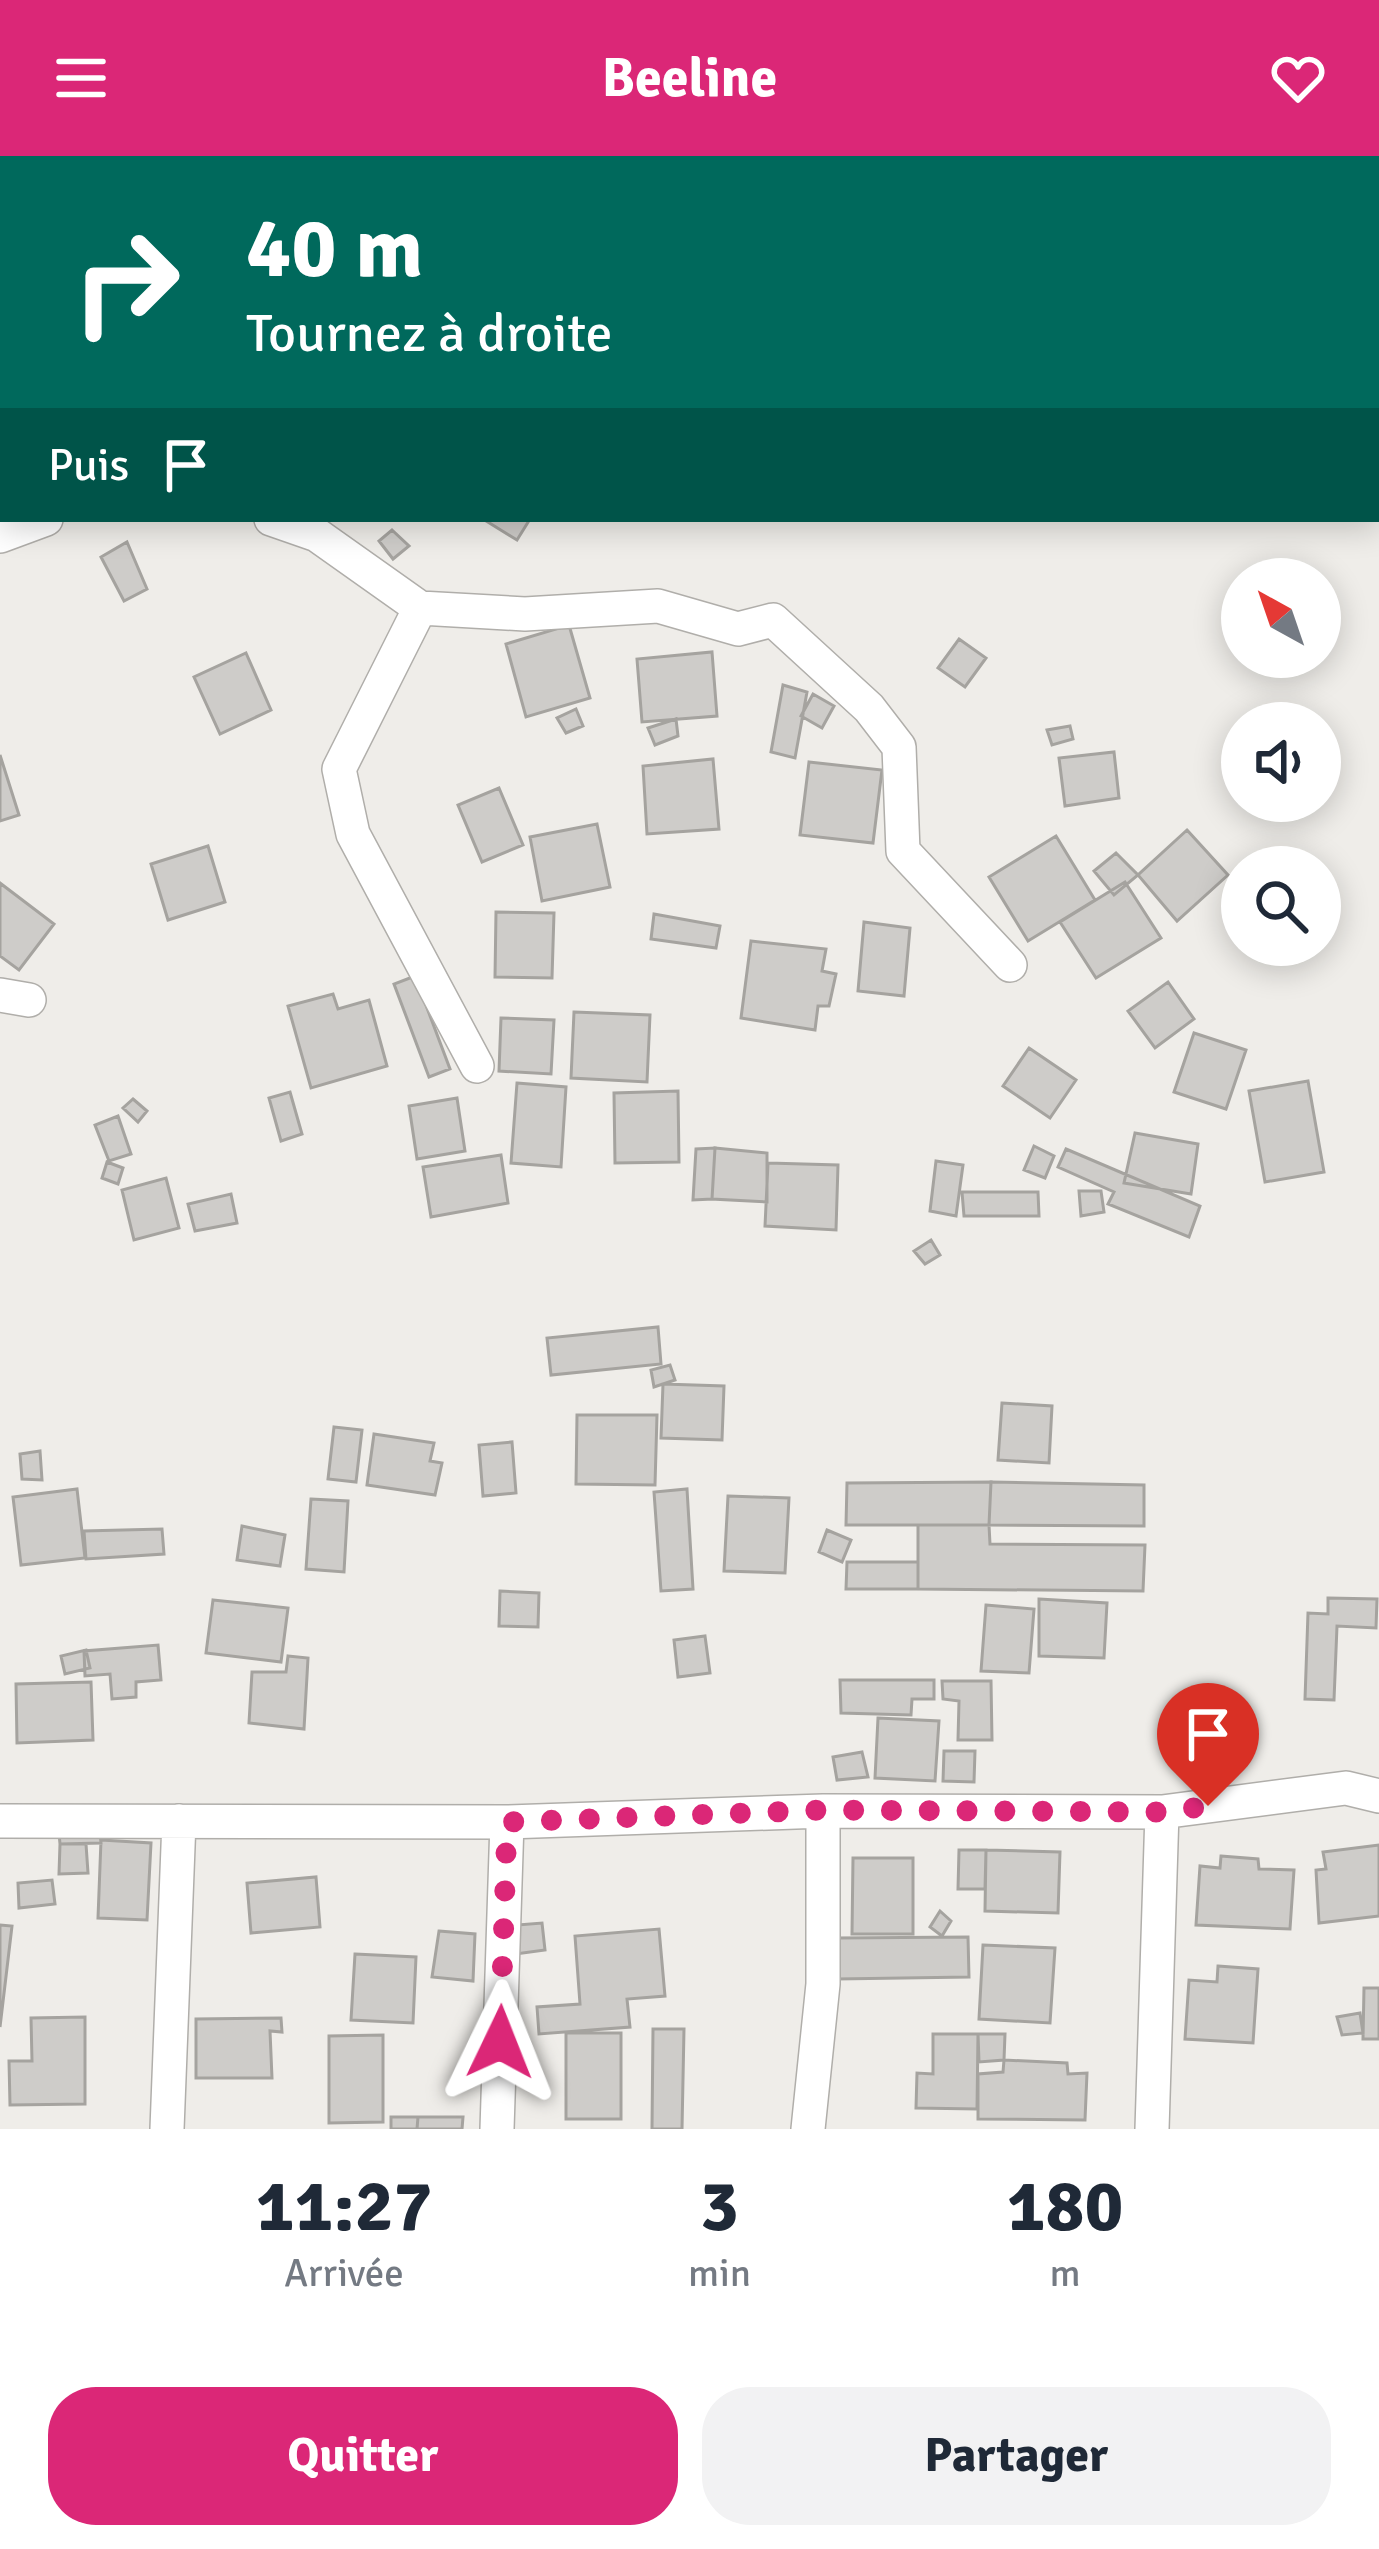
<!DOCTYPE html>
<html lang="fr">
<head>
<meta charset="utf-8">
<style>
	body { margin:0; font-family:Signika,sans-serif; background:#f2f2f3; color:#1f2937; height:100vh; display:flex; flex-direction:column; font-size:45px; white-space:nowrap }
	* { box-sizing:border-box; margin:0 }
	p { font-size:39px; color:#747a83 }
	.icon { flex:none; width:66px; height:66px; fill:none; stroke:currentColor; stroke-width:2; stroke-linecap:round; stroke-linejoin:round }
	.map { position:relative; height:1973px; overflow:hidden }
	.details { display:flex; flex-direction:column; background:#fff; flex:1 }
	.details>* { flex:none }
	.top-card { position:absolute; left:0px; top:0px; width:1380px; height:366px; box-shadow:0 6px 30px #0003; background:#00695c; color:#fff; overflow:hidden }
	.needle { width:78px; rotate:320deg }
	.tools { position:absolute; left:1221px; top:402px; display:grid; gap:24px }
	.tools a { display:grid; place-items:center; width:120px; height:120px; border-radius:50%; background:#fff; box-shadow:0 6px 30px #0003; font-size:60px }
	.pin { position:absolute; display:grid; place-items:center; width:102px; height:102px; color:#fff; margin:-123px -51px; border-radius:50% 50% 50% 0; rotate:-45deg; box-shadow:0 0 12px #0007 }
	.pin .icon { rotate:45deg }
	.me { position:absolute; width:132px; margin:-66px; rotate:2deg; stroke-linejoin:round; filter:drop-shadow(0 0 9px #0008) }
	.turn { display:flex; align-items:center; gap:42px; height:252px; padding:0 48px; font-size:54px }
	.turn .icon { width:156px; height:156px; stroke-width:2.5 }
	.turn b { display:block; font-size:84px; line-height:102px }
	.then { display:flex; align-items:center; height:114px; padding:0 48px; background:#0003; gap:24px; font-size:45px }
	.eta { display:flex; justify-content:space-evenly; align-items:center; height:204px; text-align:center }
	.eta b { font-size:72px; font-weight:700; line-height:84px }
	.action { display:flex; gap:24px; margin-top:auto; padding:24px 48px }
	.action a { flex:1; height:138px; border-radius:48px; background:#db2777; color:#fff; font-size:48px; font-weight:700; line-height:138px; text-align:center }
	.action a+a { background:#f2f2f3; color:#1f2937 }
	header { display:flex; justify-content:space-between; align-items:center; height:156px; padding:0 48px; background:#db2777; color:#fff; font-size:54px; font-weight:700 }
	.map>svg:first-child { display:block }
	.building { fill:#ceccc9; stroke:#a5a39f; stroke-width:3 }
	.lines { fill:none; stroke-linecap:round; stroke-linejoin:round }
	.minor-casing { stroke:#b0aeaa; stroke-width:36 }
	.minor { stroke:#fff; stroke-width:33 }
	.route { stroke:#db2777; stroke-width:21; stroke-dasharray:0 37.8 }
</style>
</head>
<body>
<header><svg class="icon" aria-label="menu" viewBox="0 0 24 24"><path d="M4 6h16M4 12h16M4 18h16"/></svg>Beeline<svg class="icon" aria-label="heart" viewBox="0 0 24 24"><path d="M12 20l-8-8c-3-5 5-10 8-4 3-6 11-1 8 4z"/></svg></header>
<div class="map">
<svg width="1379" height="1973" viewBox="0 0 1379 1973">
	<rect width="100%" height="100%" fill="#efede9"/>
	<path class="building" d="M483,363H530L517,384Z
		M392,374L409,390L393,403L379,385Z
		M127,386L147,433L124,445L101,401Z
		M569,469L590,542L526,561L506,488Z
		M959,483L986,502L965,531L938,512Z
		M712,496L717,560L642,566L637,503Z
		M246,497L271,554L220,578L194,521Z
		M783,529L807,536L795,602L771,596Z
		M813,538L834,550L822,572L801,560Z
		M576,553L583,570L566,577L557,562Z
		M676,563L678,580L655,589L648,572Z
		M1070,570L1073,583L1052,589L1047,574Z
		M1114,596L1119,642L1065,650L1059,602Z
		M0,599L19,659L0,665Z
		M713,603L719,673L647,678L643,610Z
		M809,606L882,614L873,687L800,679Z
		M499,632L523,689L482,706L458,649Z
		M597,668L610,731L542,745L530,681Z
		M1187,674L1228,719L1177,765L1138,719Z
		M1056,680L1095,744L1028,785L989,721Z
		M208,690L225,746L168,764L151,708Z
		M1116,697L1138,719L1114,739L1094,715Z
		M1125,726L1161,782L1096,822L1060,766Z
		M0,727L54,768L19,814L0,800Z
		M496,756L554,757L552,822L495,821Z
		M654,758L720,770L716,792L651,783Z
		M864,766L910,772L904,840L858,835Z
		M751,785L826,793L822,815L836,818L829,850H818L815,874L741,862Z
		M415,820L450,913L429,921L394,828Z
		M1168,826L1194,863L1155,892L1128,855Z
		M333,838L338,853L369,844L387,910L311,932L288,850Z
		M574,856L650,859L647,926L571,922Z
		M501,862L554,864L551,918L499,915Z
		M1194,877L1246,894L1226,953L1174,936Z
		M1029,892L1076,924L1050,962L1003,930Z
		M1308,925L1324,1016L1265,1026L1249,935Z
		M517,927L566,931L561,1011L511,1007Z
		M678,935L679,1006L615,1007L614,937Z
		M290,936L302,978L281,985L269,942Z
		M457,942L465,995L417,1003L409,950Z
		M133,943L147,955L138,966L123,952Z
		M118,960L131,998L109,1005L95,969Z
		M1135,977L1198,988L1191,1038L1124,1027Z
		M1034,990L1054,1000L1045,1022L1024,1014Z
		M715,992L712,1043L693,1044L696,993Z
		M715,992L767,997V1046L712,1043Z
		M1066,993L1200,1050L1189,1081L1108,1048L1114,1036L1058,1011Z
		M501,999L508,1047L431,1061L423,1011Z
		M936,1005L963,1009L956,1060L930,1055Z
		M107,1006L123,1012L118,1028L102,1022Z
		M768,1007L838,1009L836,1074L765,1070Z
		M166,1022L179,1072L134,1084L122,1034Z
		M1079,1035H1101L1104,1056L1081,1060Z
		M962,1036H1038L1039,1060H964Z
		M231,1038L237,1067L195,1075L188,1048Z
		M931,1084L940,1099L925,1108L914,1095Z
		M658,1171L661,1208L551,1219L547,1182Z
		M670,1209L675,1224L654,1231L651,1214Z
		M663,1228L724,1230L722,1284L661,1282Z
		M1002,1247L1052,1250L1049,1307L998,1304Z
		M577,1259H657L655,1329L576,1328Z
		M334,1271L362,1274L356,1326L328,1323Z
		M374,1278L434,1287L430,1305L442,1307L435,1339L367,1329Z
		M512,1286L516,1337L483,1340L479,1289Z
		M40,1295L42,1324L22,1323L20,1298Z
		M991,1326L1144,1329V1370L989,1369Z
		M991,1326L989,1369H846L847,1327Z
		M77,1333L85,1402L21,1409L13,1341Z
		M687,1333L693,1433L661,1435L654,1336Z
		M728,1340L789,1342L785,1417L724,1415Z
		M311,1343L348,1345L344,1416L306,1413Z
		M918,1369H989L990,1388L1145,1389L1143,1435L918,1433Z
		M242,1370L285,1379L280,1410L237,1404Z
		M162,1373L164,1398L86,1403L84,1375Z
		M827,1374L851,1384L842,1406L819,1396Z
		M847,1406H918V1433H846Z
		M500,1435L539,1437L538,1471L499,1470Z
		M1328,1442L1377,1443L1376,1472L1337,1470L1334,1544L1305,1543L1308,1457L1328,1458Z
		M1039,1443L1107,1447L1104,1502L1039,1500Z
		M213,1444L288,1452L281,1506L206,1497Z
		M986,1449L1034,1453L1029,1517L981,1515Z
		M705,1480L710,1517L678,1521L674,1484Z
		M158,1489L161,1524L136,1526V1541L112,1543L110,1518L85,1520L84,1495Z
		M86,1494L90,1512L65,1518L61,1500Z
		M288,1500L308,1502L304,1573L249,1567L252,1516H286Z
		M840,1524H934V1543H912L911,1559L841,1557Z
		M942,1525H991L992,1584H958L959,1545L943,1543Z
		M91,1526L93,1584L17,1587L16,1528Z
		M878,1562L939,1565L935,1625L875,1622Z
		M944,1595H975L974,1626L943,1625Z
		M862,1596L868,1621L837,1624L833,1601Z
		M58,1667H99L101,1687L60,1688Z
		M101,1684L151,1687L147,1764L98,1762Z
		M60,1688H86L88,1717L59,1718Z
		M1379,1689V1760L1319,1767L1316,1714L1326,1713L1323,1696Z
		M959,1694H986L985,1733H958Z
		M986,1694L1060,1696L1058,1757L985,1755Z
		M1221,1700L1258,1703L1259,1713L1294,1714L1290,1773L1196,1769L1200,1710L1220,1712Z
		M853,1702H913V1778H852Z
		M316,1721L320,1771L251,1777L247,1727Z
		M52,1724L55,1748L19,1752L18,1727Z
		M940,1755L951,1765L942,1780L930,1771Z
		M542,1767L545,1794L508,1799L506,1770Z
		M0,1769L12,1770L0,1871Z
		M659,1773L665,1840L627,1843L630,1871L539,1878L537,1851L580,1848L575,1780Z
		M439,1775L475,1778L473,1825L432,1821Z
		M968,1781L969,1821L837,1823V1782Z
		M983,1789L1055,1792L1050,1867L979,1863Z
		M355,1798L416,1801L413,1867L351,1864Z
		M1218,1810L1258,1813L1253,1887L1185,1883L1189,1824L1217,1826Z
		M1364,1832H1379V1883H1363Z
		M1360,1857L1363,1877L1342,1879L1337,1861Z
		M85,1861V1948L10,1949L9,1905H32L31,1862Z
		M281,1862L282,1876L270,1875L272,1922H196V1863Z
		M653,1873H684L682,1973H652Z
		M566,1877H621V1963H566Z
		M933,1878H978L977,1953L916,1952L917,1917L933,1918Z
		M978,1878H1005L1004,1904L979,1906Z
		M383,1879V1966L329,1967V1880Z
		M1004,1904L1067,1907L1068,1918L1087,1917L1085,1964L978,1963V1918L1003,1916Z
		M391,1961H418L417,1973H391Z
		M418,1961H463L462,1973H417Z"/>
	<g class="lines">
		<g class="minor-casing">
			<path id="minor" d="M1279,0L1283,3
				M112,3L118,0
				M0,64L3,62
				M1377,66L1379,67
				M271,363L317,379L420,452L525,458L658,450L738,473L773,464L869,552L899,591L903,695L1010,809
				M0,380L46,363
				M420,452L339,613L353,678L477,910
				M0,839L29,844
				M0,1665L507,1666L823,1655L1162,1656L1346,1632L1379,1640
				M167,1973L179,1665
				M497,1973L507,1666
				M808,1973L823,1828V1655
				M1152,1973L1162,1656"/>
		</g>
		<use href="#minor" class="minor"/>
	</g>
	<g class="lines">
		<path class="route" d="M500,1886L507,1666L823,1654L1162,1656L1208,1650"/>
	</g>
</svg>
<div class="tools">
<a><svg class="needle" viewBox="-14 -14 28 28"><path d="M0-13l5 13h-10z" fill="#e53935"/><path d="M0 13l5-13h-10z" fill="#747a83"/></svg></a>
<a><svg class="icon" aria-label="sound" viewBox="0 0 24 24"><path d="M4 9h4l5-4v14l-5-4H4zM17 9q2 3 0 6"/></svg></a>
<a><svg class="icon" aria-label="search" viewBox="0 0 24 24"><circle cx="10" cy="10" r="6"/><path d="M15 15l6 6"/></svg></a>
</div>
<div class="pin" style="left:1208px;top:1650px;background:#d93025"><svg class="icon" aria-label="arrive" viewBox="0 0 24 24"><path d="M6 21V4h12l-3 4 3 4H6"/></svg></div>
<svg class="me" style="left:500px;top:1886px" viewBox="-20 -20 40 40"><path d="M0-17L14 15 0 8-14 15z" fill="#db2777" stroke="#fff" stroke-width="4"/></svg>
<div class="top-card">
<div class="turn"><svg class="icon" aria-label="right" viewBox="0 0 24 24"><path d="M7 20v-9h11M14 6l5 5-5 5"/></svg><div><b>40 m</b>Tournez à droite</div></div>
<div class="then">Puis<svg class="icon" aria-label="arrive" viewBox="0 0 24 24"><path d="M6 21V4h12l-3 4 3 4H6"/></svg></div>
</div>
</div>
<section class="details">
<div class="eta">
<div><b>11:27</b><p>Arrivée</p></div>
<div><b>3</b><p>min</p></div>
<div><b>180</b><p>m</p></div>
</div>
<div class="action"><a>Quitter</a><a>Partager</a></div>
</section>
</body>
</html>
